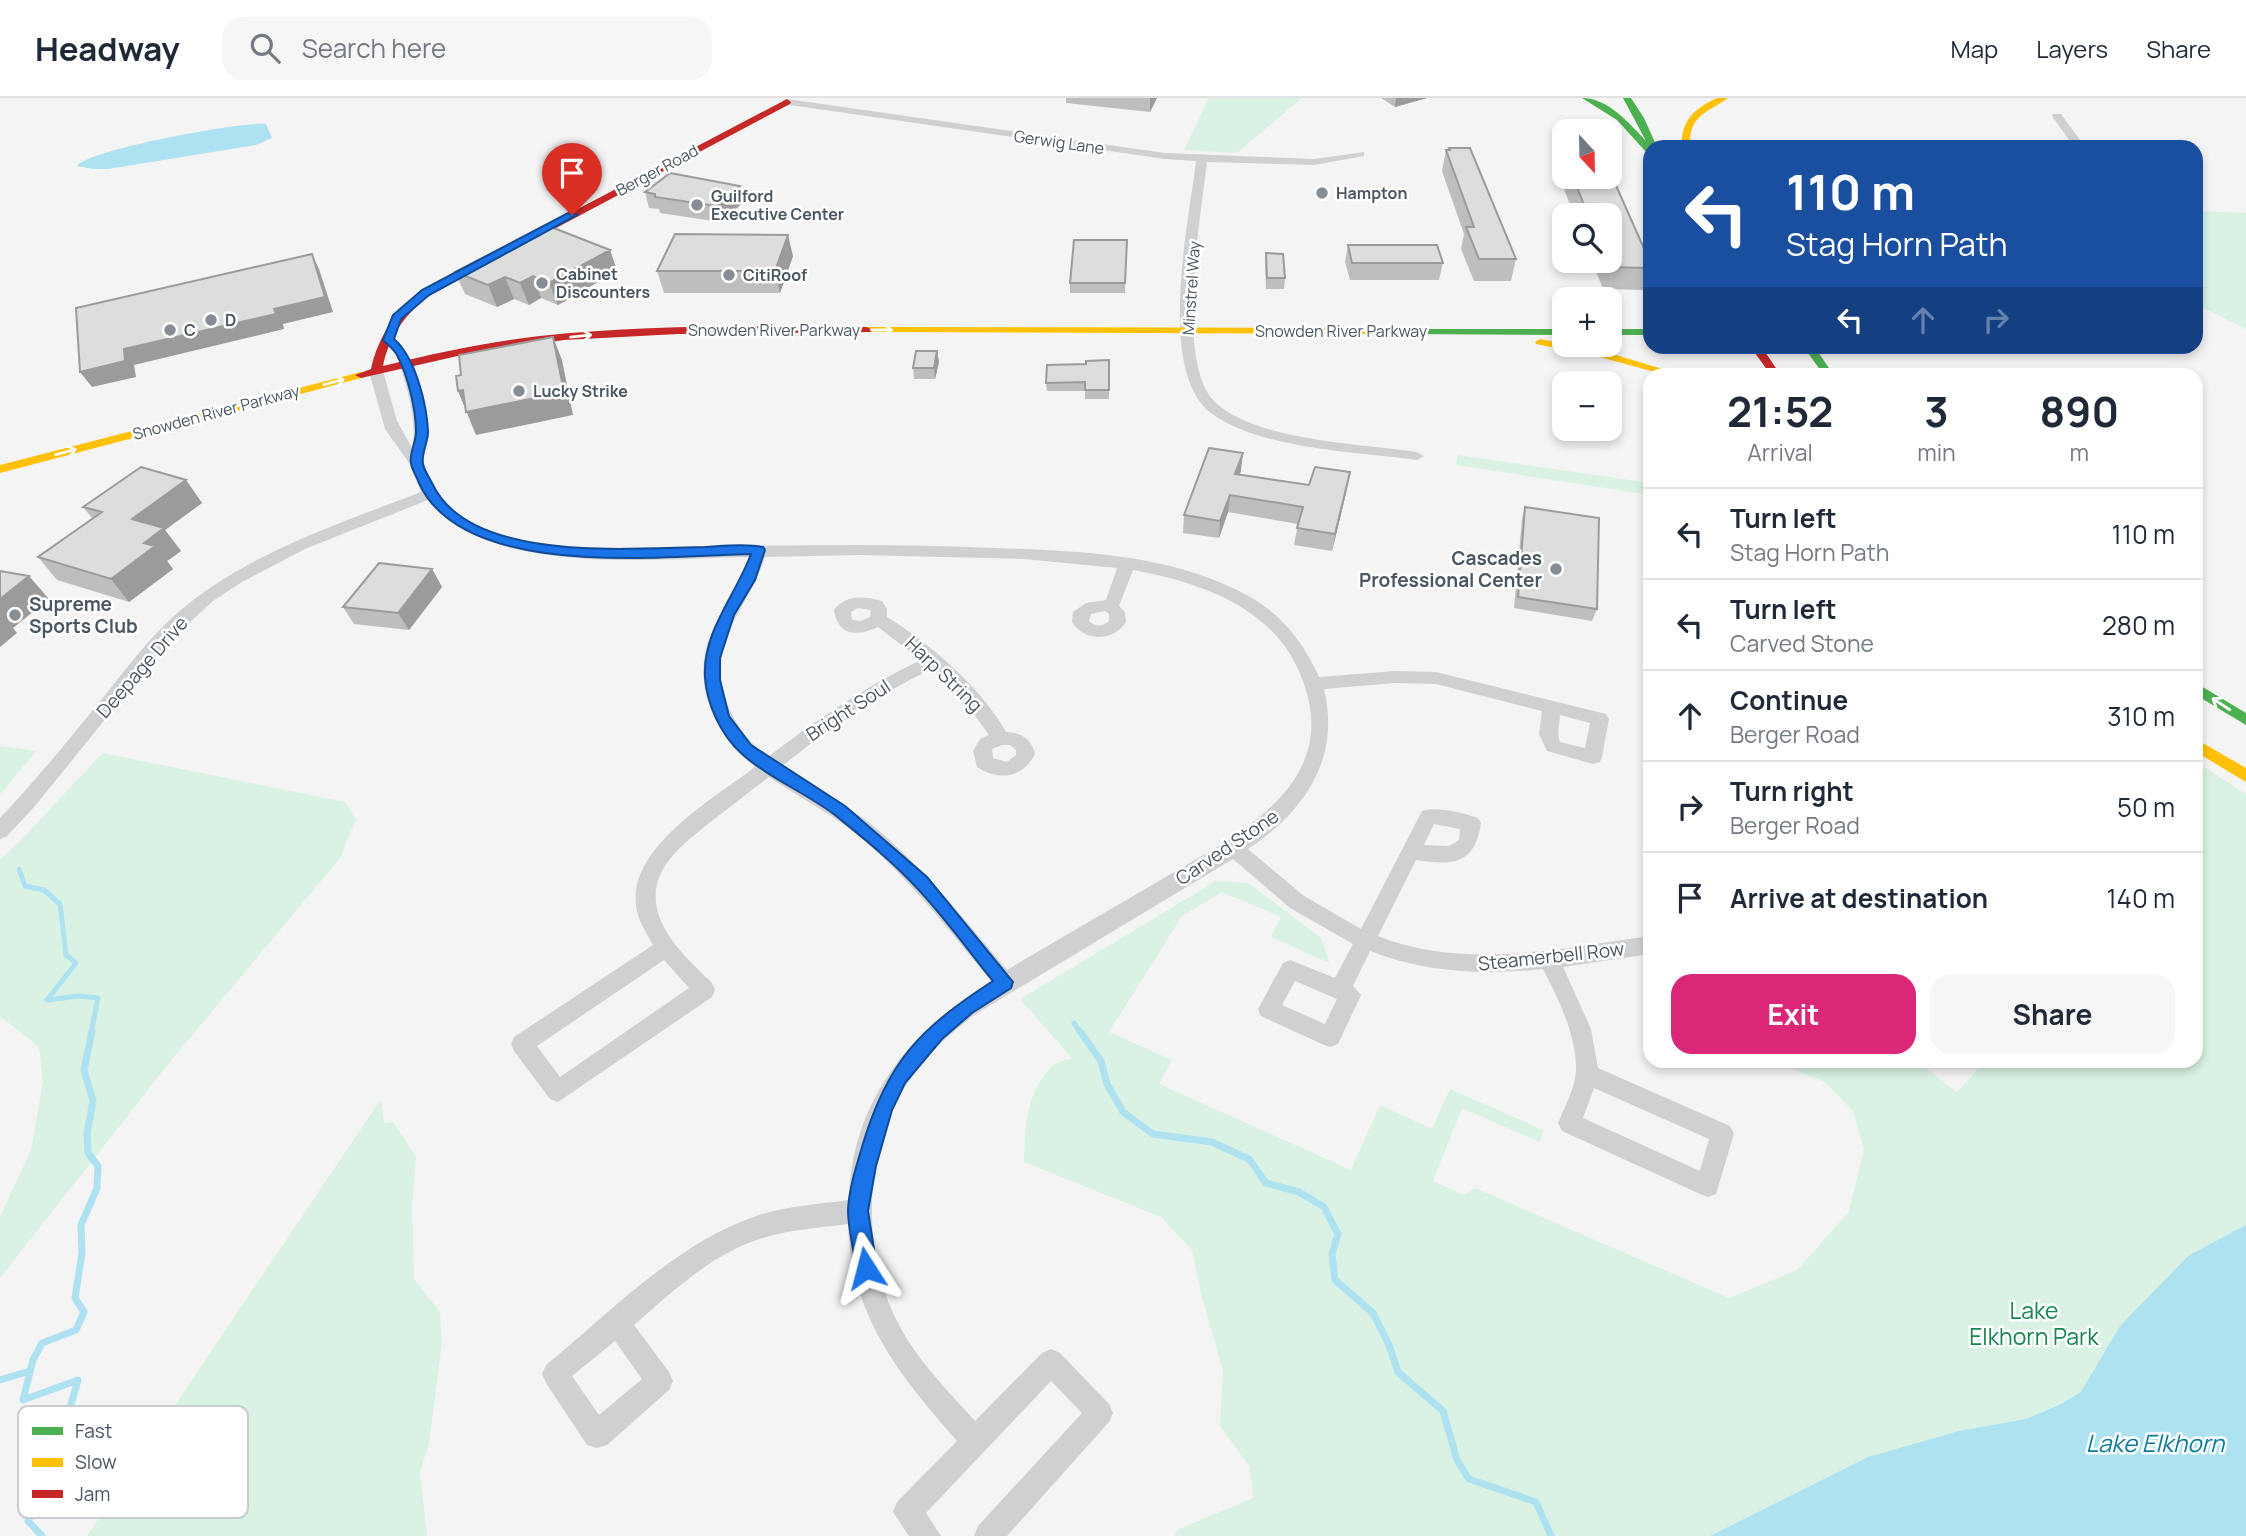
<!DOCTYPE html>
<html lang="en">
<head>
<meta charset="utf-8">
<style>
	body { margin:0; font-family:Manrope,sans-serif; background:#f6f6f7; color:#1f2937; height:100vh; display:flex; flex-direction:column; font-size:26px; white-space:nowrap }
	* { box-sizing:border-box; margin:0 }
	p { font-size:23px; color:#747a83 }
	.icon { flex:none; width:38px; height:38px; fill:none; stroke:currentColor; stroke-width:2; stroke-linecap:round; stroke-linejoin:round }
	.map { position:relative; flex:1; overflow:hidden }
	.sheet { position:absolute; left:1643px; top:270px; width:560px; height:700px; display:flex; flex-direction:column; background:#fff; border-radius:21px; box-shadow:0 4px 10px #0003 }
	.sheet>* { flex:none }
	.banner { position:absolute; left:1643px; top:42px; width:560px; height:214px; border-radius:21px; box-shadow:0 4px 10px #0003; background:#1a4fa0; color:#fff; overflow:hidden }
	.needle { width:46px; rotate:158deg }
	.buttons { position:absolute; left:1552px; top:21px; display:grid; gap:14px }
	.buttons a { display:grid; place-items:center; width:70px; height:70px; border-radius:14px; background:#fff; box-shadow:0 4px 10px #0003; font-size:35px }
	.pin { position:absolute; display:grid; place-items:center; width:60px; height:60px; color:#fff; margin:-72px -30px; border-radius:50% 50% 50% 0; rotate:-45deg; box-shadow:0 0 7px #0007 }
	.pin .icon { rotate:45deg }
	.me { position:absolute; width:77px; margin:-38px; rotate:351deg; stroke-linejoin:round; filter:drop-shadow(0 0 5px #0008) }
	.turn { display:flex; align-items:center; gap:24px; height:147px; padding:0 28px; font-size:32px }
	.turn .icon { width:91px; height:91px; stroke-width:2.5 }
	.turn b { display:block; font-size:49px; line-height:60px }
	.lanes { display:flex; align-items:center; height:66px; padding:0 28px; background:#0003; justify-content:center; gap:35px; direction:ltr }
	.lanes .off { opacity:.35 }
	.eta { display:flex; justify-content:space-evenly; align-items:center; height:119px; text-align:center }
	.eta b { font-size:42px; font-weight:700; line-height:49px }
	.action { display:flex; gap:14px; margin-top:auto; padding:14px 28px }
	.action a { flex:1; height:80px; border-radius:21px; background:#db2777; color:#fff; font-size:28px; font-weight:700; line-height:80px; text-align:center }
	.action a+a { background:#f6f6f7; color:#1f2937 }
	ul { padding:0; list-style:none }
	li { display:flex; align-items:center; gap:21px; height:91px; padding:0 28px; border-top:2px solid #e0e1e3 }
	li div { flex:1 }
	li b { display:block; font-size:26px }
	li em { font-style:normal }
	header { display:flex; align-items:center; gap:42px; box-sizing:border-box; height:98px; padding:0 35px; background:#fff; border-bottom:2px solid #e0e1e3 }
	header strong { font-size:33px }
	nav { display:flex; gap:38px; margin-inline-start:auto; font-size:24px }
	.search { width:490px; height:63px; background:#f6f6f7; display:flex; align-items:center; gap:18px; box-sizing:border-box; padding:0 24px; border-radius:21px; color:#747a83; font-size:26px }
	.map>svg:first-child { display:block }
	.green { fill:#d9f2e3 }
	.water { fill:#aee2f0 }
	.lines { fill:none; stroke-linecap:round; stroke-linejoin:round }
	.stream-far1 { stroke:#aee2f0; stroke-width:5 }
	.stream { stroke:#aee2f0; stroke-width:7 }
	.street { fill:#ced0d2; fill-rule:evenodd }
	.fast { fill:#4caf50; fill-rule:evenodd }
	.slow { fill:#ffc107; fill-rule:evenodd }
	.jam { fill:#c62828; fill-rule:evenodd }
	.wall { fill:#bebebf }
	.shaded-wall { fill:#9b9b9b }
	.building { fill:#ddddde; stroke:#9b9b9b; stroke-width:2 }
	.oneway { stroke:#f6fbf6 }
	.route { fill:#1a73e8; stroke:#114b97; stroke-width:2 }
	.poi-dot { fill:#868d94; stroke:#fff; stroke-width:2.5 }
	.labels { text-anchor:middle; stroke-width:5; stroke-linejoin:round; paint-order:stroke }
	.far-street-label { font-size:16px; fill:#4a5661; stroke:#fff }
	.far-poi-label { font-size:16px; font-weight:bold; fill:#4a5661; stroke:#fff; text-anchor:start }
	.poi-label { font-size:19px; font-weight:bold; fill:#4a5661; stroke:#fff; text-anchor:end }
	.street-label { font-size:19px; fill:#4a5661; stroke:#fff }
	.near-park-label { font-size:23px; fill:#17864f; stroke:#fff }
	.near-water-label { font-size:24px; font-style:italic; fill:#0c7c9b; stroke:#fff }
	.key { fill:#fff; stroke:#c9ccd0; stroke-width:2 }
	.key-label { font-size:19px; fill:#4a5661 }
</style>
</head>
<body>
<header>
<strong>Headway</strong>
<div class="search"><svg class="icon" aria-label="search" viewBox="0 0 24 24"><circle cx="10" cy="10" r="6"/><path d="M15 15l6 6"/></svg>Search here</div>
<nav><a>Map</a><a>Layers</a><a>Share</a></nav>
</header>
<div class="map">
<svg width="2246" height="1438" viewBox="0 0 2246 1438">
	<rect width="100%" height="100%" fill="#f4f4f4"/>
	<path class="green" d="M1209,0H1302L1237,55L1184,52Z
		M2196,113L2246,115V231L2196,206Z
		M1458,357L1650,385V397L1456,367Z
		M0,648L36,653L0,696Z
		M103,655L345,704L356,721L340,760L173,960L0,1180V1119L31,1052L43,984L39,949L0,918V762C37,728 68,690 103,655Z
		M2196,664L2246,696V1438H1174L1179,1431L1253,1400L1250,1369L1220,1328L1223,1273L1201,1195L1192,1152L1161,1119L1024,1064C1025,1030 1026,994 1052,968C1056,964 1066,962 1072,960L1020,901L1216,783L1248,785L1321,840L1330,865L1271,839L1281,819L1222,794L1182,818L1109,934L1172,962L1159,986L1351,1072L1380,1007L1432,1031L1450,991L1543,1032L1540,1044L1462,1010L1433,1083L1464,1097L1475,1090L1729,1200L1797,1172L1849,1114L1864,1051L1853,1013L1825,984L1773,963H1916L1957,994L1979,970L1994,963L2196,962Z
		M381,1001L384,1025L393,1024L416,1059L412,1109L414,1181L440,1214L442,1245L429,1345L420,1374L427,1438H87Z"/>
	<path class="water" d="M266,26L272,40L256,47L108,71H93L77,68C87,52 243,23 266,26Z
		M2246,1127V1438H1710L1868,1359L1959,1333L2026,1321L2059,1307L2081,1294L2120,1228L2188,1158Z"/>
	<g class="lines">
		<path class="stream-far1" d="M19,771L25,788L44,792L60,806L66,857L76,865L47,902L79,898L98,900L91,935
			M1074,925L1081,935"/>
		<path class="stream" d="M1080,933L1101,963L1107,986L1123,1014L1153,1036L1212,1044L1249,1061L1266,1085L1299,1094L1324,1109L1338,1136L1332,1156L1335,1182L1373,1215L1389,1247L1398,1274L1443,1313L1457,1362L1469,1381L1536,1404L1551,1438
			M0,1282L30,1273
			M42,1438L28,1423L92,1326L68,1317L78,1282L23,1302L33,1262L42,1245L76,1232L84,1214L75,1200L82,1155L81,1127L97,1090L98,1068L88,1055L87,1035L93,1003L84,972L92,933"/>
		<path class="street" d="M787,1L1165,55L1314,61L1364,54V58L1314,67L1207,64C1201,118 1174,267 1216,305C1258,343 1362,346 1417,354L1424,358L1417,362C1359,354 1258,351 1211,315C1156,273 1189,124 1196,63L1165,61L783,6V2Z
			M2053,16H2061L2085,49H2074L2052,18Z
			M407,262L414,266C420,288 428,311 429,334C429,344 422,356 424,365C437,434 527,446 583,450C721,450 857,443 995,450C1081,453 1176,456 1252,500C1283,518 1305,547 1319,579L1395,573L1436,574L1606,616L1609,621L1602,659L1600,664L1593,666L1547,653L1539,636L1542,613L1436,586L1395,585L1324,591C1341,661 1304,714 1248,751L1304,798L1361,831L1422,713C1437,708 1463,715 1478,720L1481,725C1475,766 1454,768 1416,762L1378,838C1466,873 1560,850 1650,838V856L1563,869L1591,931L1598,970L1730,1028L1734,1036L1716,1096L1708,1099L1700,1096L1562,1033L1558,1025C1564,1010 1575,990 1576,974C1577,938 1559,902 1543,871C1484,877 1426,875 1370,853L1353,888L1361,897L1338,946L1330,949L1322,946L1261,918L1258,911L1283,865L1290,862L1335,880L1353,846L1290,810L1233,761L974,917C952,935 929,953 913,977C863,1046 859,1152 899,1227C918,1263 948,1293 975,1323L1042,1255L1051,1251L1060,1255L1109,1306L1113,1315L1109,1324L1007,1438H974L978,1428L1082,1315L1051,1283L926,1415L941,1438H909L893,1414L897,1404L957,1343C899,1277 851,1218 848,1126C820,1130 791,1131 763,1140C714,1154 672,1194 634,1227L669,1274L673,1283L669,1292L607,1347L597,1350L587,1347L546,1285L542,1276L546,1267C612,1213 677,1144 759,1117C788,1108 819,1106 849,1102C851,1003 910,933 991,883C948,831 907,777 855,735C828,714 797,698 769,679C750,693 732,708 713,722C681,748 641,775 661,823C671,847 694,867 712,885L715,892L712,899L558,1004L550,1001L514,953L511,946L514,939L653,847C646,834 637,821 636,807C629,748 715,700 755,669C715,637 690,587 711,536C722,510 740,487 749,459C657,460 491,480 428,402L305,451L242,484L213,503L166,546L35,708L7,738L0,741V720C35,683 68,643 101,602C124,574 146,543 174,518C244,456 336,427 421,394L409,365L385,331L369,273L376,269L383,273L397,323L412,350C418,322 407,293 400,266ZM859,457L1024,461L1117,470L1106,502L1086,505L1073,514L1072,524C1085,544 1113,544 1126,524L1125,514L1119,508L1133,472C1195,483 1267,507 1296,567C1353,683 1239,736 1159,783C1108,813 1057,842 1007,872C965,822 923,769 872,727C844,705 811,688 781,669C830,630 875,599 931,571L974,616L989,637L980,641L973,653L977,669C1000,684 1023,679 1035,656C1031,640 1021,635 1006,634C982,590 928,544 887,519V511L882,503C864,498 846,496 834,512C838,538 857,539 878,529L921,562C863,590 819,620 768,659C730,629 709,584 728,536C739,510 756,487 765,459ZM858,510L871,512L870,519L861,523L852,522L851,514ZM1105,513L1109,516V523C1102,529 1096,529 1089,523L1091,516ZM1560,617L1590,625L1585,650L1560,644L1558,636ZM1002,647H1010L1016,652V657L1007,664L993,660L992,651ZM1434,726L1460,731L1459,742L1449,748L1424,747ZM664,862L689,890L560,979L537,948ZM1295,883L1337,901L1325,926L1282,907ZM1594,990L1709,1041L1700,1073L1583,1020ZM615,1243L642,1281L599,1317L572,1278Z"/>
		<path class="fast" d="M1582,0C1608,0 1629,25 1646,43L1623,0H1631L1644,20L1657,49H1650V56L1647,55L1617,22Z
			M1395,231H1564V237L1399,236L1395,235Z
			M1610,231H1650V237H1610Z
			M1803,248H1814L1833,276H1823Z
			M2196,585L2246,615V627L2196,597Z"/>
		<path class="slow" d="M1717,0H1728C1706,16 1689,16 1690,49H1682C1680,23 1695,10 1717,0Z
			M867,229L1399,230L1404,233L1399,236L863,234L862,232Z
			M1540,241L1606,254L1679,276H1662L1600,259L1536,246L1535,244Z
			M361,274L365,275V279L0,375V367Z
			M2196,641L2246,670V684L2196,654Z"/>
		<path class="jam" d="M787,1L791,4L790,6L430,197C406,215 389,238 383,268C435,255 487,244 540,238C649,226 758,228 867,229L872,232L871,234L678,236L564,242L462,257L361,280L355,277L371,271C378,239 396,212 422,193Z
			M1750,248H1761L1780,276H1770Z"/>
	</g>
	<path class="wall" d="M1066,0H1157L1150,14L1066,5Z
		M1381,0H1427L1395,9Z
		M1449,50L1516,161L1511,183H1474L1461,151L1464,136L1442,73L1446,52H1448Z
		M1564,57V79H1610L1650,164V178L1646,192L1603,191L1592,163H1610V117H1574L1559,78Z
		M645,94L744,104L720,124L660,115L659,111L649,110Z
		M1127,142L1125,195H1070V185Z
		M1348,147L1443,165L1439,182H1350L1345,164Z
		M610,152L617,173L558,207L541,200L529,207L514,201L497,209L465,196L455,174Z
		M1266,155L1285,180L1284,191H1266L1265,166Z
		M793,158L780,195H664L657,173Z
		M937,253L939,264L935,281H914L913,270Z
		M1109,262V301H1085V293H1047L1046,285L1086,266Z
		M1241,372L1240,376L1309,387L1347,391L1332,453L1294,447L1298,426L1228,414L1219,440L1183,435L1184,417Z
		M186,382L202,405L165,432L181,453L167,463L173,471L129,504L57,482L38,459L93,421L83,409Z
		M1525,409L1597,511L1592,523L1514,510L1522,421Z
		M432,471L442,489L409,532L354,526L343,509Z"/>
	<path class="shaded-wall" d="M1150,0H1157L1150,14Z
		M1396,0H1427L1395,9Z
		M740,88L744,104L720,124L716,108Z
		M788,137L793,158L780,195L775,173Z
		M610,152L617,173L558,207L549,185Z
		M312,156L319,171L333,214L283,226L284,231L134,267L136,279L92,289L80,274Z
		M533,178L541,200L529,207L520,185Z
		M505,179L514,201L497,209L488,187Z
		M553,239L562,262L573,317L476,337L458,293Z
		M937,253L939,264L935,281L934,270Z
		M1243,355L1241,372L1234,393L1235,376Z
		M1350,374L1347,391L1332,453L1335,436Z
		M186,382L202,405L165,432L181,453L167,463L173,471L129,504L111,481L144,445L132,421Z
		M1230,397L1228,414L1219,440L1220,423Z
		M432,471L442,489L409,532L398,515Z
		M29,478L49,501L13,530L17,535L0,549V501Z"/>
	<path class="building" d="M1449,50H1470L1516,161H1479L1466,129H1474L1446,52H1450Z
		M1610,74L1650,164V170L1609,169L1607,163H1610V117H1588L1573,79H1610Z
		M670,75L740,88L716,108L655,99V96L645,94Z
		M546,127L610,152L549,185L533,178L520,185L505,179L488,187L455,174Z
		M675,136L788,137L775,173H657Z
		M1074,142H1127L1125,185H1070Z
		M1348,147H1437L1443,165H1352Z
		M1266,155L1283,156L1285,180H1267Z
		M312,156L325,199L274,211L276,216L124,251L125,263L80,274L76,210Z
		M553,239L564,294L466,314L463,292L458,293L456,278L461,277L459,257Z
		M916,253H937L934,270H913Z
		M1109,262V292H1085V284L1046,285L1047,267L1086,266V263Z
		M1209,350L1243,355L1235,376L1309,387L1315,369L1350,374L1335,436L1297,430L1303,409L1230,397L1220,423L1184,417Z
		M141,369L186,382L132,421L164,430L144,445L155,448L111,481L38,459L102,414L83,409Z
		M1525,409L1599,420L1597,511L1518,499Z
		M379,465L432,471L398,515L343,509Z
		M0,473L29,478L0,501Z"/>
	<defs><path id="oneway-shaft" d="M-6 0H5M1.5-3L5.5 0L1.5 3" fill="none" stroke-width="1.6" stroke-linecap="round" stroke-linejoin="round" transform="scale(1.75)"/></defs>
	<g class="oneway">
		<use href="#oneway-shaft" transform="translate(882 232)"/>
		<use href="#oneway-shaft" transform="translate(581 238) rotate(-6)"/>
		<use href="#oneway-shaft" transform="translate(334 284) rotate(-15)"/>
		<use href="#oneway-shaft" transform="translate(66 354) rotate(-15)"/>
		<use href="#oneway-shaft" transform="translate(2221 606) rotate(-147)"/>
	</g>
	<path class="route" d="M568,115L577,117L429,197L401,221L394,241C415,259 427,306 428,334C428,344 421,356 423,366C424,372 429,379 432,385C469,466 631,450 705,449C723,448 745,445 763,449L765,452L755,482L734,517L720,560V582L729,618L751,647L845,708L927,779L1013,884L1011,890L972,915L942,941L905,985L892,1012L876,1068L868,1113L877,1170L874,1177L866,1181L859,1177L856,1170C854,1152 848,1131 848,1112C849,1091 856,1069 862,1049C887,964 919,931 993,883C967,851 943,817 915,788C891,762 862,739 835,717C806,695 767,679 741,655C721,637 707,606 705,580C702,534 736,497 751,456C663,458 463,482 419,385C417,379 412,372 411,365C409,356 416,344 416,334C416,311 408,278 397,257C394,251 388,247 383,242L393,217L422,192Z"/>
	<g class="poi-dot">
		<circle cx="1322" cy="95" r="7"/>
		<circle cx="697" cy="107" r="7"/>
		<circle cx="729" cy="177" r="7"/>
		<circle cx="542" cy="185" r="7"/>
		<circle cx="211" cy="222" r="7"/>
		<circle cx="170" cy="232" r="7"/>
		<circle cx="519" cy="293" r="7"/>
		<circle cx="1556" cy="471" r="7"/>
		<circle cx="15" cy="517" r="7"/>
	</g>
	<g class="labels">
		<g class="far-street-label">
			<text transform="translate(1059 44) rotate(8)" y="6">Gerwig Lane</text>
			<text transform="translate(657 72) rotate(-28)" y="6">Berger Road</text>
			<text transform="translate(1191 190) rotate(-86)" y="6">Minstrel Way</text>
			<text x="774" y="238">Snowden River Parkway</text>
			<text x="1341" y="239">Snowden River Parkway</text>
			<text transform="translate(216 314) rotate(-15)" y="6">Snowden River Parkway</text>
		</g>
		<g class="far-poi-label">
			<text x="1336" y="101">Hampton</text>
			<text x="711" y="104">Guilford<tspan x="711" dy="18">Executive Center</tspan></text>
			<text x="556" y="182">Cabinet<tspan x="556" dy="18">Discounters</tspan></text>
			<text x="743" y="183">CitiRoof</text>
			<text x="225" y="228">D</text>
			<text x="184" y="238">C</text>
			<text x="533" y="299">Lucky Strike</text>
		</g>
		<g class="poi-label">
			<text x="1542" y="467">Cascades<tspan x="1542" dy="22">Professional Center</tspan></text>
			<text x="29" y="513" text-anchor="start">Supreme<tspan x="29" dy="22">Sports Club</tspan></text>
		</g>
		<g class="street-label">
			<text transform="translate(142 569) rotate(-49)" y="7">Deepage Drive</text>
			<text transform="translate(944 576) rotate(44)" y="7">Harp String</text>
			<text transform="translate(848 612) rotate(-33)" y="7">Bright Soul</text>
			<text transform="translate(1227 749) rotate(-34)" y="7">Carved Stone</text>
			<text transform="translate(1551 858) rotate(-6)" y="7">Steamerbell Row</text>
		</g>
		<g class="near-park-label">
			<text x="2034" y="1221">Lake<tspan x="2034" dy="26">Elkhorn Park</tspan></text>
		</g>
		<g class="near-water-label">
			<text x="2155" y="1354">Lake Elkhorn</text>
		</g>
	</g>
	<rect x="18" y="1308" width="230" height="112" rx="10" class="key"/>
	<rect x="32" y="1329" width="31" height="8" fill="#4caf50"/>
	<rect x="32" y="1360" width="31" height="9" fill="#ffc107"/>
	<rect x="32" y="1392" width="31" height="8" fill="#c62828"/>
	<g class="key-label">
		<text x="75" y="1340">Fast</text>
		<text x="75" y="1371">Slow</text>
		<text x="75" y="1403">Jam</text>
	</g>
</svg>
<div class="buttons">
<a><svg class="needle" viewBox="-14 -14 28 28"><path d="M0-13l5 13h-10z" fill="#e53935"/><path d="M0 13l5-13h-10z" fill="#747a83"/></svg></a>
<a><svg class="icon" aria-label="search" viewBox="0 0 24 24"><circle cx="10" cy="10" r="6"/><path d="M15 15l6 6"/></svg></a>
<a>+</a>
<a>−</a>
</div>
<div class="pin" style="left:572px;top:117px;background:#d93025"><svg class="icon" aria-label="arrive" viewBox="0 0 24 24"><path d="M6 21V4h12l-3 4 3 4H6"/></svg></div>
<svg class="me" style="left:866px;top:1170px" viewBox="-20 -20 40 40"><path d="M0-17L14 15 0 8-14 15z" fill="#1a73e8" stroke="#fff" stroke-width="4"/></svg>
<div class="banner">
<div class="turn"><svg class="icon" aria-label="left" viewBox="0 0 24 24"><path d="M17 20v-9H6M10 6l-5 5 5 5"/></svg><div><b>110 m</b>Stag Horn Path</div></div>
<div class="lanes"><svg class="icon" aria-label="left" viewBox="0 0 24 24"><path d="M17 20v-9H6M10 6l-5 5 5 5"/></svg><svg class="icon off" aria-label="ahead" viewBox="0 0 24 24"><path d="M12 20V5M6 11l6-6 6 6"/></svg><svg class="icon off" aria-label="right" viewBox="0 0 24 24"><path d="M7 20v-9h11M14 6l5 5-5 5"/></svg></div>
</div>
<section class="sheet">
<div class="eta">
<div><b>21:52</b><p>Arrival</p></div>
<div><b>3</b><p>min</p></div>
<div><b>890</b><p>m</p></div>
</div>
<ul>
<li><svg class="icon" aria-label="left" viewBox="0 0 24 24"><path d="M17 20v-9H6M10 6l-5 5 5 5"/></svg><div><b>Turn left</b><p>Stag Horn Path</p></div><em>110 m</em></li>
<li><svg class="icon" aria-label="left" viewBox="0 0 24 24"><path d="M17 20v-9H6M10 6l-5 5 5 5"/></svg><div><b>Turn left</b><p>Carved Stone</p></div><em>280 m</em></li>
<li><svg class="icon" aria-label="ahead" viewBox="0 0 24 24"><path d="M12 20V5M6 11l6-6 6 6"/></svg><div><b>Continue</b><p>Berger Road</p></div><em>310 m</em></li>
<li><svg class="icon" aria-label="right" viewBox="0 0 24 24"><path d="M7 20v-9h11M14 6l5 5-5 5"/></svg><div><b>Turn right</b><p>Berger Road</p></div><em>50 m</em></li>
<li><svg class="icon" aria-label="arrive" viewBox="0 0 24 24"><path d="M6 21V4h12l-3 4 3 4H6"/></svg><div><b>Arrive at destination</b></div><em>140 m</em></li>
</ul>
<div class="action"><a>Exit</a><a>Share</a></div>
</section>
</div>
</body>
</html>
